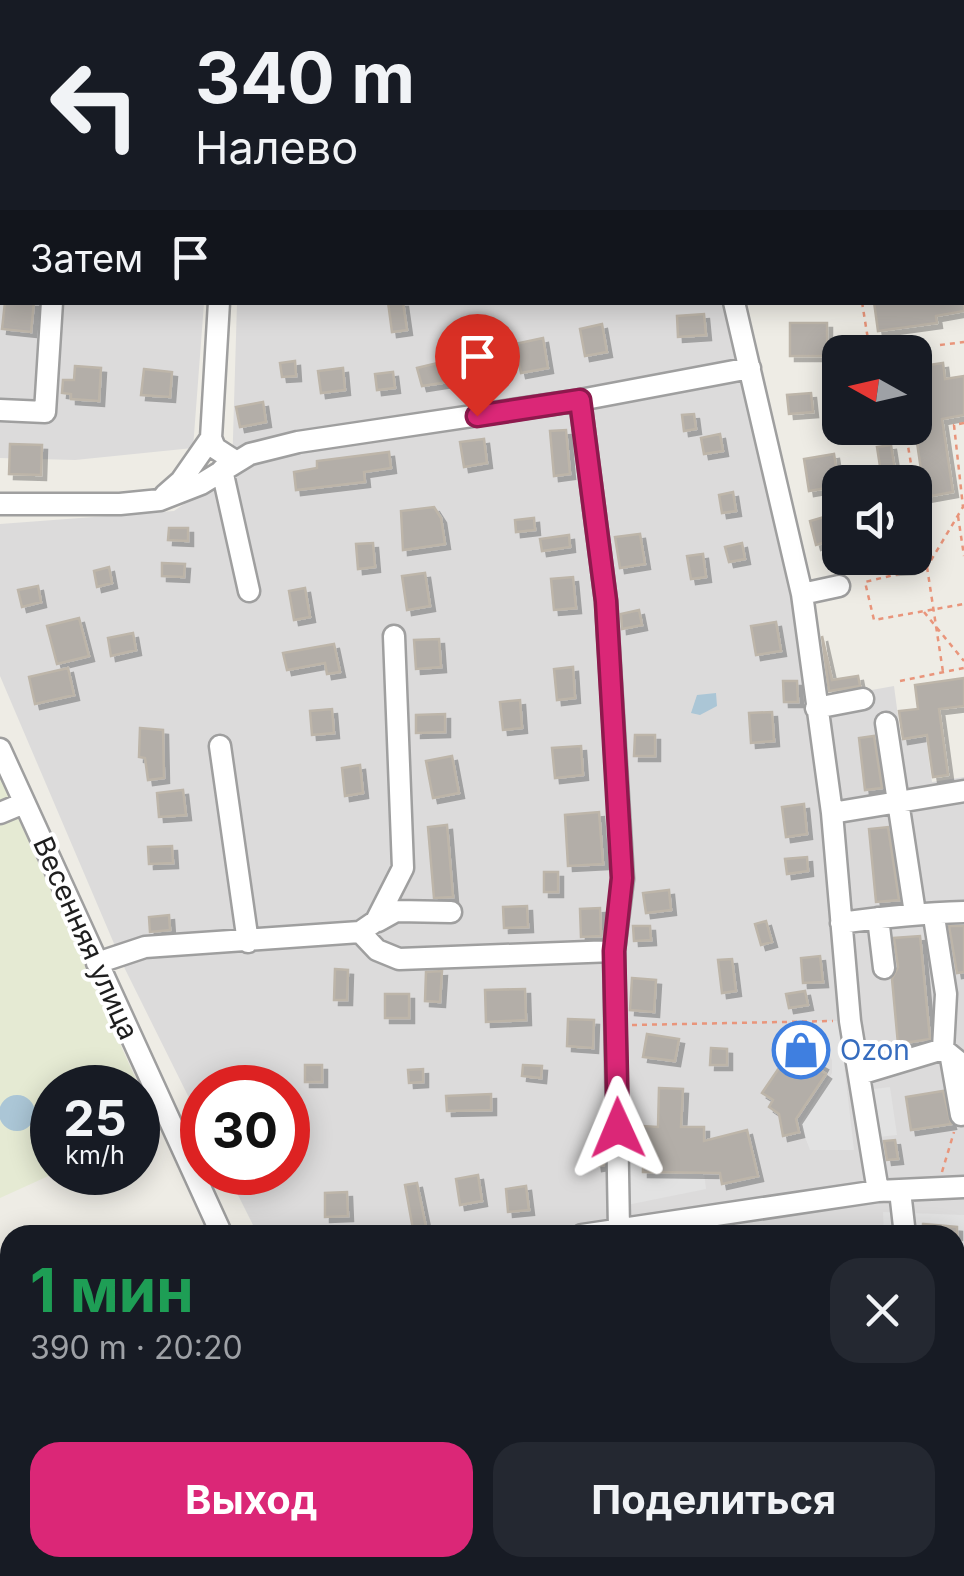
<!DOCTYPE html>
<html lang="ru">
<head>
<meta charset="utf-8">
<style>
	body { margin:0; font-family:Inter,sans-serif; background:#242831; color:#f1f3f6; height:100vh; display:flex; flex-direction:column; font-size:38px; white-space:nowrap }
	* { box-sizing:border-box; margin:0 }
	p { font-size:32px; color:#9ea1a6 }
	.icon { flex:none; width:55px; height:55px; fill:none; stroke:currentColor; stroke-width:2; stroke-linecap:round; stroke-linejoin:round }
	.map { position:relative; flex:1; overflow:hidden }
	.sheet { position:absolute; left:0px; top:1225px; width:965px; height:352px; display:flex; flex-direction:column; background:#171b24; border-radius:30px 30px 0 0; box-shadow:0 5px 25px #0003 }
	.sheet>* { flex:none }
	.banner { position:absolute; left:0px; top:0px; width:965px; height:305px; box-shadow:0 5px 25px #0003; background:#171b24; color:#f1f3f6; overflow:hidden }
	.needle { width:65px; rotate:278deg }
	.fabs { position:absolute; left:822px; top:335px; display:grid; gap:20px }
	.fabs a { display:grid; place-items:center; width:110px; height:110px; border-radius:20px; background:#171b24; box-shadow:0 5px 25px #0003; font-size:50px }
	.speed { position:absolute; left:30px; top:1065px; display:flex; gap:20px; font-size:50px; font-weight:700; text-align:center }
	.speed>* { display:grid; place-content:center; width:130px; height:130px; border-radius:50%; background:#171b24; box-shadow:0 5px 25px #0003; line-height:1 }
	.speed small { font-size:25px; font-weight:400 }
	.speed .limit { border:15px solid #d22; background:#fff; color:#111 }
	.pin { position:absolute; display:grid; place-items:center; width:85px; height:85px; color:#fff; margin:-102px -42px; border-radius:50% 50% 50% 0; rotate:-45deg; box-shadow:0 0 10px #0007 }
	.pin .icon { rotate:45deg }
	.me { position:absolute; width:110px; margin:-55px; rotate:359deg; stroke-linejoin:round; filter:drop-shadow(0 0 8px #0008) }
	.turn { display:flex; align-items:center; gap:35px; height:210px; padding:0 30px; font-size:45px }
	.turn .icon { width:130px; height:130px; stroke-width:2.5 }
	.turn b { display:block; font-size:70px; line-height:85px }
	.then { display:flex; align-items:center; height:95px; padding:0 30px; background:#0003; gap:20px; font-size:38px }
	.round { display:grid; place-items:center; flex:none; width:105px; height:105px; border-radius:30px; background:#242831 }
	.overview { display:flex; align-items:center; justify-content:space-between; height:170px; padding:0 30px }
	h1 { font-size:60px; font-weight:700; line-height:75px; color:#1e9e55 }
	.cta { display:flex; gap:20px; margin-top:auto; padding:20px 30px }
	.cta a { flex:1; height:115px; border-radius:30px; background:#db2777; color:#fff; font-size:40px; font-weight:700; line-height:115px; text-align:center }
	.cta a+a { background:#242831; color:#f1f3f6 }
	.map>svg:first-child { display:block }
	.residential { fill:#dcdbdb }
	.farmland { fill:#e5ead3 }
	.parking { fill:#e2e2e2 }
	.water { fill:#abc6d6 }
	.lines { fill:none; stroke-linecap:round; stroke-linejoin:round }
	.stream { stroke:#abc6d6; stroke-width:4 }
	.building { fill:#b3aea8; stroke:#bdb5a9; stroke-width:2.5; filter:url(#shadow) }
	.minor-casing { stroke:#9f9f9f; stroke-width:25 }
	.path { stroke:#e9957b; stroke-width:2.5; stroke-dasharray:5 5; stroke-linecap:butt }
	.minor { stroke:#fff; stroke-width:20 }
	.route-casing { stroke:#8e194d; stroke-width:25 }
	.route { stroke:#db2777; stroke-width:18 }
	.labels { text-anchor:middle; stroke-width:8; stroke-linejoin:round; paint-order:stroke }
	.street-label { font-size:28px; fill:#1e1e1e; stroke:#fff }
	.shop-label { font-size:28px; fill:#366cbe; stroke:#fff; text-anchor:start }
</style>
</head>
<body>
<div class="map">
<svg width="964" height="1576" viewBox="0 0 964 1576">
	<defs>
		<filter id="shadow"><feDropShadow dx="5" dy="5" stdDeviation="0" flood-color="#0004"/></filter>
	</defs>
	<rect width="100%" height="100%" fill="#eeece5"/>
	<path class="residential" d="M0,0H964V8L963,13L962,2H2V302L204,303L193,448L75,460L0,458Z
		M237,303H734L816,700L894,686L901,739L926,737L932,782L964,777V1503L955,1498V1235H258L227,1173L288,1172V1088H202V1124L124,967L0,676V524L174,511L232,471Z"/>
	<path class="farmland" d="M0,778L157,1126L138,1135V1088H52L55,1173L0,1198Z"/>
	<path class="parking" d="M791,1021H839L854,1150H810L800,1124L832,1073V1060L823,1046L792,1031Z
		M890,1087L897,1135L879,1137L874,1089Z
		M624,1125L643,1126V1172L704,1173L706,1189L627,1205Z
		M883,1212L964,1215V1247H955V1235H946L942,1224L923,1222L921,1235H884Z"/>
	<path class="water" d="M716,693L717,706L700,715L691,713L697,695Z
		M-1 1113a18 18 0 1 1 36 0a18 18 0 1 1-36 0Z"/>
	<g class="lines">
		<path class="stream" d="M260,2V0"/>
	</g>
	<path class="building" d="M5,302H34L31,332L2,329Z
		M388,302H403L407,330L392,332Z
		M874,302H964V311L936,316L937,323L878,331Z
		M704,314L706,335L678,337L677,316Z
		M790,323H827V356H790Z
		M602,324L607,352L585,356L580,329Z
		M543,338L548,368L521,373L515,344Z
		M475,354L480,377L422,386L417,368Z
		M295,361L296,376L282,377L280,363Z
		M943,363L945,379L964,376V415L942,419L953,492L925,497L915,429V367Z
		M75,366L101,368L99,401L71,399V394L62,393L63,380H74Z
		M343,368L345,390L321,393L318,371Z
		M144,369L172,372L170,397L141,395Z
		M393,372L395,388L377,390L375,374Z
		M811,393L813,412L789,414L787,395Z
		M263,402L266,422L240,427L236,407Z
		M694,414L696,429L684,431L682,415Z
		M566,430L570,474L554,476L550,431Z
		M720,434L723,451L704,454L701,438Z
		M484,439L487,463L464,467L460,442Z
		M10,444L42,445L41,475L9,474Z
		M891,445L896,477L882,479L877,447Z
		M389,452L391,468L364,472L365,482L296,490L294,472L317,468V461Z
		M834,454L839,486L809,491L804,459Z
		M733,492L736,511L722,513L719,495Z
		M434,507L441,518L445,544L403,550L401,511Z
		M834,514L840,538L816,545L810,521Z
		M534,518L535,530L516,532L515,520Z
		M169,528H188V541L168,540Z
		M640,534L645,564L620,568L615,537Z
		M569,535L570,547L542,551L540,539Z
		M373,543L375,567L358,569L356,544Z
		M742,543L745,559L729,562L725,547Z
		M703,554L706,577L691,579L687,556Z
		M891,558H908L909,569L892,570Z
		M162,563L185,564L184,577L162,576Z
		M109,567L112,583L97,587L94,571Z
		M425,573L430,606L407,610L402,576Z
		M573,577L576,608L554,610L551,579Z
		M38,586L41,602L22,607L18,590Z
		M305,588L310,617L294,620L289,591Z
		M639,610L642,625L622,629L621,614Z
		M79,618L89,656L57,664L47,626Z
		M776,622L781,651L756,655L751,626Z
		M133,633L136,650L111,656L108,638Z
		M822,636L832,680L858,676L860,686L829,691Z
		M439,639L441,667L416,669L414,640Z
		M334,644L340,672L327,674L325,663L287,670L283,653Z
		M573,667L575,698L557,700L554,669Z
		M68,668L74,695L35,704L29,677Z
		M964,678V706L939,709L948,775L933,777L927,735L903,739L899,711L918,709L915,685Z
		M783,681H797L798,702H784Z
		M520,700L522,728L503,730L500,702Z
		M332,709L334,733L312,735L310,711Z
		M772,712L774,741L751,743L749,713Z
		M445,714V732L416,733V715Z
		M140,728L163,730L164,778L148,780L145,758L139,757Z
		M635,735H655V756H634Z
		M874,736L882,788L865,790L859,738Z
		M581,746L583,775L555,778L552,748Z
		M452,756L459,793L433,798L426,761Z
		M360,765L363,793L345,796L342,768Z
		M183,790L186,815L159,817L157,793Z
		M804,804L807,834L786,837L782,807Z
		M599,812L603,864L568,866L565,815Z
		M447,825L453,897L434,898L428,827Z
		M888,827L899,900L876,902L869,829Z
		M172,846L173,863L149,864L148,847Z
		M807,857L808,871L787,874L785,859Z
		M544,872H558V892H544Z
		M669,890L671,910L646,913L643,893Z
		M527,906L528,927L504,928L503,907Z
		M600,908L601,936L581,937L580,909Z
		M169,915L170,930L150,932L149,917Z
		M766,921L772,942L761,945L755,924Z
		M633,926H650L651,940L634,941Z
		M949,926H964V972L957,973Z
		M920,936L930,1039L898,1044L892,979L898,967L894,938Z
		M820,956L823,982L803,983L801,958Z
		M732,959L736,991L722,993L718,960Z
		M335,969L348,970L347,1000H334Z
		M442,971L440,1002L425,1001L426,972Z
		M632,978L656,980L654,1012L630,1010Z
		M525,989L526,1020L486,1022L485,990Z
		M805,991L808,1005L789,1008L786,994Z
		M385,994H409V1018H385Z
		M568,1019L594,1020L593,1048L567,1046Z
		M647,1034L679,1039L675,1061L643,1057Z
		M809,1039L819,1046L811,1058L823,1065L820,1070L826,1074L796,1119L799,1132L783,1136L779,1114L769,1107L773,1100L762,1093L794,1046L801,1050Z
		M711,1048L727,1049V1065H710Z
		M305,1065H322V1082H305Z
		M523,1065L542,1066L541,1078L522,1076Z
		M423,1069V1082L409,1083L408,1070Z
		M659,1088L683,1089L681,1127H704V1141L747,1130L758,1176L722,1184L720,1173L643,1172V1126L658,1127Z
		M943,1091L951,1124L911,1130L906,1097Z
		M491,1094V1110L447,1111L446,1096Z
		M604,1140V1165L597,1166L594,1142Z
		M895,1140L898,1159L887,1160L884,1141Z
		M478,1175L482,1201L460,1205L456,1179Z
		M417,1183L426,1227L413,1229L405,1185Z
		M526,1186L529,1210L508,1212L506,1189Z
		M347,1192L348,1216L325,1217V1193Z
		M923,1224L957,1227V1235H922Z"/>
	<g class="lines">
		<g class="minor-casing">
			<path id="minor" d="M624,0V2
				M71,2V0
				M235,2V0
				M275,2L276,0
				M444,2V0
				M924,2L926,0
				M0,73H2
				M219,302L211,438L215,448L235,461
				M734,302L802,594L832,813L850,1021L878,1191
				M580,400L606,601L623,879L614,951L619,1229
				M0,410L45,412L52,302
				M222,470L249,591
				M165,495L181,481L211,438
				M0,504H120L160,500L201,484L250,454L298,442L580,400L750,368
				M802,594L839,586
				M816,708L863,699
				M886,723L915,913
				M220,746L248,942
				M0,749L222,1235
				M0,813L24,803
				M832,813L964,791
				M934,917L946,994L943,1049
				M878,918L884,968
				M378,921L396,911L451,912
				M841,923C883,917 923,913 964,912
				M360,932L377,950L399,959L614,951
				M97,963L145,947L360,932L376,921L403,868L394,636
				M951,1058L961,1115
				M860,1074L943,1049L964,1066
				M900,1191L905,1235
				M582,1235L878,1191L964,1187
				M955,1299L964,1300
				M0,1331L10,1329
				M0,1526L10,1525"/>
		</g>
		<path class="path" d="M862,302L870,352
			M940,345L964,342
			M894,352L931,347
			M964,423L954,425L963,507L927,567L865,582L874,620L964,604
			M905,428L914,482
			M915,488L943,672
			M958,516L964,556
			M924,612L964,661
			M900,681L964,668
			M632,1025L833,1021
			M942,1172L954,1132
			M93,1576L96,1568"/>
		<use href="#minor" class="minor"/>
	</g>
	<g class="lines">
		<g class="route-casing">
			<path id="route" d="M477,416L580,400L606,601L622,878L614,951L618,1128"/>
		</g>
		<use href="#route" class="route"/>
	</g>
	<defs>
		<g id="shop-ring" transform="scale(2.875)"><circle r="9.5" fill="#fff" stroke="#3f7fe0" stroke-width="1.5"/><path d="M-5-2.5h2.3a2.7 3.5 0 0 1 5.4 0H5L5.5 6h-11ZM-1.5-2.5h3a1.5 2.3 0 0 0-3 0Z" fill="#3f7fe0"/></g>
	</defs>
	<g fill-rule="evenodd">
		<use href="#shop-ring" x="801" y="1050"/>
	</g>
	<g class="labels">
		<g class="street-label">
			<text transform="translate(86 938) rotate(66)" y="10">Весенняя улица</text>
		</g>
		<g class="shop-label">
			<text x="840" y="1060">Ozon</text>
		</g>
	</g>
</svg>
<div class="fabs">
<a><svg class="needle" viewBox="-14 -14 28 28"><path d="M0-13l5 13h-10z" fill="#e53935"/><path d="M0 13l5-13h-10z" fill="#9ea1a6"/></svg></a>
<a><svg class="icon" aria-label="sound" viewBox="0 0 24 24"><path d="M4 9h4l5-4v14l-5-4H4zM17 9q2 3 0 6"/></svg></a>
</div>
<div class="speed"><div>25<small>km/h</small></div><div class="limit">30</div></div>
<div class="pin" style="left:477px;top:416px;background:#d93025"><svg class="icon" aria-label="arrive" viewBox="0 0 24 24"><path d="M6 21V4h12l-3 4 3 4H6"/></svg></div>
<svg class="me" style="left:618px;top:1128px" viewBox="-20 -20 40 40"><path d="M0-17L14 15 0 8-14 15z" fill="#db2777" stroke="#fff" stroke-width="4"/></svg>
<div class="banner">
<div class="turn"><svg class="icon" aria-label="left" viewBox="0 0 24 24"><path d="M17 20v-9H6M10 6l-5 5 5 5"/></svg><div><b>340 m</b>Налево</div></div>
<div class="then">Затем<svg class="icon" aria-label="arrive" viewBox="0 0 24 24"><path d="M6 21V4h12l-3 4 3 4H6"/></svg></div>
</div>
<section class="sheet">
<div class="overview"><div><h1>1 мин</h1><p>390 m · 20:20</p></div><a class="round"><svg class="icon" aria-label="close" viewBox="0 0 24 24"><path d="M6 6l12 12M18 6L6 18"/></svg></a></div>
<div class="cta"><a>Выход</a><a>Поделиться</a></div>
</section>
</div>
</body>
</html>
